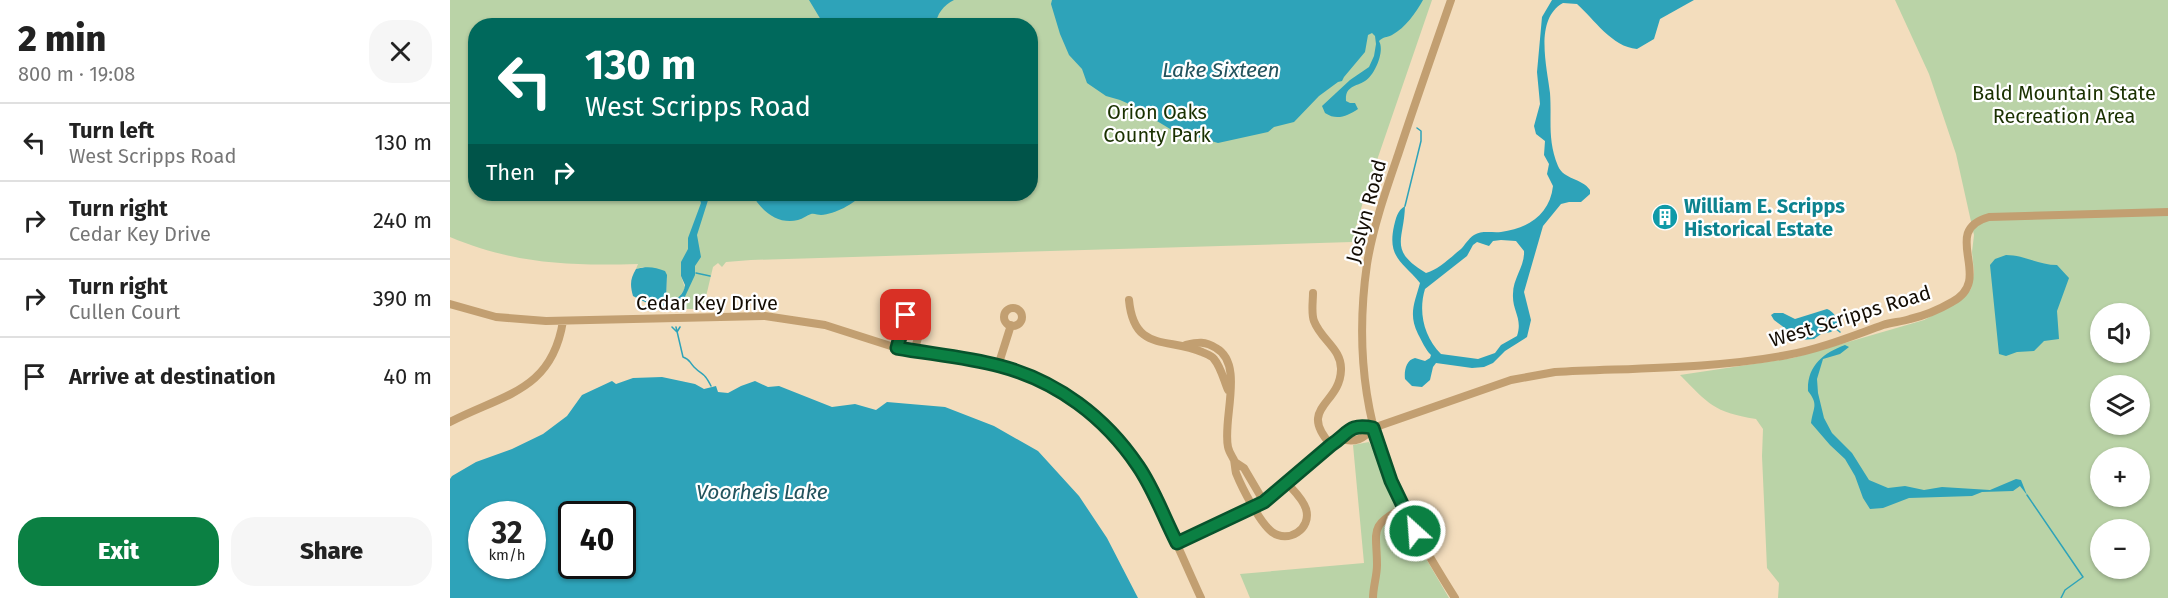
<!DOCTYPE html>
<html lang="en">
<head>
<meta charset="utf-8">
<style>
	body { margin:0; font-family:"Fira Sans",sans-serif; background:#f6f6f6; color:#222; height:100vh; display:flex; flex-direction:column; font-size:22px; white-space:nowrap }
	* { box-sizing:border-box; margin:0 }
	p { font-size:20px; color:#767676 }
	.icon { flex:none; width:33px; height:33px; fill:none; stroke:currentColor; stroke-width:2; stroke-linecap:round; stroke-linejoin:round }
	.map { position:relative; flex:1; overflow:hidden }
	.details { display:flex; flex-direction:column; background:#fff; width:450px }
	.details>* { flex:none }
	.top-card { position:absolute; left:18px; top:18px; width:570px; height:183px; border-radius:24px; box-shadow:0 2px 4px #0004; background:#00695c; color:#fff; overflow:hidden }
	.fabs { position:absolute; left:1640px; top:303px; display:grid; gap:12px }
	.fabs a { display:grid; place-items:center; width:60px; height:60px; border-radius:50%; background:#fff; box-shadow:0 2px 4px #0004; font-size:30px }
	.speed { position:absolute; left:18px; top:501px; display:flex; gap:12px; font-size:30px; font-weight:700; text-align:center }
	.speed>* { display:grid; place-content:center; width:78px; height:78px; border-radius:50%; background:#fff; box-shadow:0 2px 4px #0004; line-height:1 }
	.speed small { font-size:15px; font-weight:400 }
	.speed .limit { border:3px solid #111; border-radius:9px; background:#fff; color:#111 }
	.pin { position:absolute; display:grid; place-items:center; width:51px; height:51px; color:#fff; margin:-26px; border-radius:12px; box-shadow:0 3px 9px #0006 }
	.me { position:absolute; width:66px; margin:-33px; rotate:334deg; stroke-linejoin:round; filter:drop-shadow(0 0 4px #0008) }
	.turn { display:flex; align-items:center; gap:21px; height:126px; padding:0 18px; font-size:27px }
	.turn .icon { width:78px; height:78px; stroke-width:2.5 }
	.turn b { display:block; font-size:42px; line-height:51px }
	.then { display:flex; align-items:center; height:57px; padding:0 18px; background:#0003; gap:12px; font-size:22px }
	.round { display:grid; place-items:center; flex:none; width:63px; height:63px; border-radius:24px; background:#f6f6f6 }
	.overview { display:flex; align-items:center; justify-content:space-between; height:102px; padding:0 18px }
	h1 { font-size:36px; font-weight:800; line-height:45px }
	.action { display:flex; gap:12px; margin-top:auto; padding:12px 18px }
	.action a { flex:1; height:69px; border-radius:24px; background:#0b8043; color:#fff; font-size:24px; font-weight:800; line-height:69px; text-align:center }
	.action a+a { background:#f6f6f6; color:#222 }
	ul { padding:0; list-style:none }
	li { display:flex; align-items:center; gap:18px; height:78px; padding:0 18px; border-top:2px solid #e0e0e0 }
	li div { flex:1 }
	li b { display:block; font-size:22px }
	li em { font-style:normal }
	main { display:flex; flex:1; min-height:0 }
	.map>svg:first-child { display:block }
	.green { fill:#bad3a7; fill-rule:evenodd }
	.water { fill:#2ea3b9; fill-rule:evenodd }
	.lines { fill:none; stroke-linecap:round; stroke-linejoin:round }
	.stream { stroke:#2ea3b9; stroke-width:1.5 }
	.minor { stroke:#c29f71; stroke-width:8 }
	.route-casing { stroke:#07532c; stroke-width:15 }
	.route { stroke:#0b8043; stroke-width:10 }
	.labels { text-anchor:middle; stroke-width:4.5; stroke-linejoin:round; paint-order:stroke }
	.park-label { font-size:20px; fill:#1a3100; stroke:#fff }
	.culture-label { font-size:20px; font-weight:bold; fill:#0d838f; stroke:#fff; text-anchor:start }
	.street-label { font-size:20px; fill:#130c03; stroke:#fff }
	.water-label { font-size:21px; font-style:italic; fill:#23535d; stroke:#fff }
</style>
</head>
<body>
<main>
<section class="details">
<div class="overview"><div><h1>2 min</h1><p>800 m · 19:08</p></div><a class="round"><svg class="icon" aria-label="close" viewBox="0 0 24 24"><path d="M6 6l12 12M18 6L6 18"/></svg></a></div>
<ul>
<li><svg class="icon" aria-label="left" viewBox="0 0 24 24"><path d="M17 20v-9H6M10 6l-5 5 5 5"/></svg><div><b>Turn left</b><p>West Scripps Road</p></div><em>130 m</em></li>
<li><svg class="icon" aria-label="right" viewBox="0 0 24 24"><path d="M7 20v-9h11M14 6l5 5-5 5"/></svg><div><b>Turn right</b><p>Cedar Key Drive</p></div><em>240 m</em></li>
<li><svg class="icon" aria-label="right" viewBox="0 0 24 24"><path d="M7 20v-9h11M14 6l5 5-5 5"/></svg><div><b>Turn right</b><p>Cullen Court</p></div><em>390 m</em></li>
<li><svg class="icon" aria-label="arrive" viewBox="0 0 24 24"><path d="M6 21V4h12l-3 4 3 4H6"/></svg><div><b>Arrive at destination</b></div><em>40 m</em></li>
</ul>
<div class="action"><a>Exit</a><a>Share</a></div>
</section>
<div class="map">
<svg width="1718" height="598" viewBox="0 0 1718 598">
	<rect width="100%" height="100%" fill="#f3ddbd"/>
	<path class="green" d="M0,0H982L914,198L902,242L301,260L276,262L272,267L268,263L263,267L254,305L246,309H232C231,294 246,282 244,266L247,262H231V276L235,288C231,296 225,302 216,301L217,278L193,267L186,269L188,264C118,266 65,264 0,237ZM26,26H580V194H26Z
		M1445,0H1718V598H1328L1329,583L1317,568L1312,456L1313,429L1306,419C1263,412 1259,404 1230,375L1343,358L1474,320L1508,302L1521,289L1524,272L1522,252L1524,235L1506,154L1479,74ZM1650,314H1689V352H1650ZM1650,386H1689V424H1650ZM1650,458H1689V496H1650ZM1650,530H1689V568H1650Z
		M919,442L937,480L943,502L999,598H800L790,574L914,563L903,445Z"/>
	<path class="water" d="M359,0H504C494,5 486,14 486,26L374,25Z
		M602,0H973C965,14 956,27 942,35C936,38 934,36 929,41C935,51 925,75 915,81C905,87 895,86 896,101L900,103H905L908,109C897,116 887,121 875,113L872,106L900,80L919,67L924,56L926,44L925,36L922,33L918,35L915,52L894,77L892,81L888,82L869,96L844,122L824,127L818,132L768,143L737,134L730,135L702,118L697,112L670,100L656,96L637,83L632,69L619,55L610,34L601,4Z
		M1102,0H1244L1210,19L1204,39L1187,49C1162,47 1144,19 1127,4L1113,3C1084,19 1097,67 1100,93C1102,120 1097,139 1108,166C1114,180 1132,178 1140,190V194L1131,202H1119L1111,204L1093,226L1074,292L1081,320L1077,337L1055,351L1043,363L1034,367L1022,368L986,363L983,367L980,380L972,387L962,386L955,379C954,371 956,360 965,358L975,361L980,358L981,355C975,349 972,341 968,334C958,314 965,302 970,283C953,262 937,258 944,226C946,218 947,211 955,206C954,241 938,250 976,273C988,270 1001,257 1011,249C1015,245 1018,239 1024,235C1032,230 1042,233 1051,232C1078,229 1100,214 1103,186L1097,174L1099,164L1094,155L1095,141L1086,134L1084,126L1090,104L1087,72L1092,17ZM1051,240L1066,241L1074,251C1075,266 1063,278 1063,294C1062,311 1073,318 1067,336L1051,345L1045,353L1028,359L991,354C974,337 968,312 975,289L1017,256L1023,245L1027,242L1039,246L1043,241Z
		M248,194H260L247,235L251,257L245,266V275L232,303V309C215,312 198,304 183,296C180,285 180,279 186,269C197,266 205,267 215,271L217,275L216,301C225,302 234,295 235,285L231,276V262L238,249V238L251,203Z
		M302,194H413C404,204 385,214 371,215C368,215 364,213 361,214C357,215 353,219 348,220C328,225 311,211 302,194Z
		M1556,255C1574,255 1589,265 1607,265L1619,278L1607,311L1609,339L1594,341L1584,351L1567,352L1556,356L1549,354L1540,265L1545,259Z
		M1377,309C1384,312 1388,318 1387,326L1381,332L1371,334L1364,339L1351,340L1324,320L1321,315L1324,313H1333L1345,319Z
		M1395,345L1399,347L1390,354L1373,359L1367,379L1368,393L1374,418L1382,433L1402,453L1419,480L1438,488L1455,486L1474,490L1492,487L1540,490L1566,479L1571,480L1577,495L1570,486L1563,491L1532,492L1522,496L1459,498L1433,508L1420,509L1413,498L1405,476L1395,459L1380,445L1361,423C1363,407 1369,405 1358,391C1357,366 1373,353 1395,345Z
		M212,377L245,384L254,389L266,386L268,392L278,393L291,386L305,381L318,387L329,386L382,407L405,404L426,410L437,402L495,407L544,426L588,451L629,496L657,538L688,598H0V479L2,476L26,462L62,449L93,434L117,416L132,395L162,381L166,384L183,378ZM32,514H82V566H32ZM122,514H172V566H122Z"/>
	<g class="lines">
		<path class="stream" d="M955,206L971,141V131L967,128
			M246,273L260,276
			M222,327L227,332L230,327
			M226,327L233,357C240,359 239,362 244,367C253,376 254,372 261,386
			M1385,328L1390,332
			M1577,495L1633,577L1615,590L1611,598"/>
		<path class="minor" d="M1001,0C983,52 965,103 948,155C936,190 923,227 917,264C908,327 911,392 931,453C948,505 976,552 1005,598
			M863,293C863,302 861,313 864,321C871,340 892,349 891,370C890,405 847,407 881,445
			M679,300C684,353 718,337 752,352C756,354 762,356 764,359C771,367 774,381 778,390
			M0,304L46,317L96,321L315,316L375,325L447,348L548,366C675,402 701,489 751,598
			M554 317a9 9 0 1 1 18 0a9 9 0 1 1-18 0Z
			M736,345C748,342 755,341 766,348C795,364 772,420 778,447C779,452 782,456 784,460C785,464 785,469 786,473C792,488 810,523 822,532C838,544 862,529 856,509C853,499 844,491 837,483
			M447,348L456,315L461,309H468L473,314V322L464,351
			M548,366L561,325
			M0,422C54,394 102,391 113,321
			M891,439C905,443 914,439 923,428L1061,380L1105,372C1181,368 1263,369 1337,355C1370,349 1402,336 1433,325C1442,322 1451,322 1460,319C1473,316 1490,309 1502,302C1546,279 1488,231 1539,217L1718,212
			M785,462L794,468L814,502
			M727,543L814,502L881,445C899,433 899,423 923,428
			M923,598C923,587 927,576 927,565C927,531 918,526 953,508"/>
	</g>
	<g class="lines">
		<g class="route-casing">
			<path id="route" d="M456,315L447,348C481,354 516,357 550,366C607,381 655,417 688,466C704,489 714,518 727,543L814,502L881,445C899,433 899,423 923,428L941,481L965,531"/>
		</g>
		<use href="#route" class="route"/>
	</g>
	<defs>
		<g id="building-disc" transform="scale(1.35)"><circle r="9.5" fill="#0f9aa8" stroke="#fff"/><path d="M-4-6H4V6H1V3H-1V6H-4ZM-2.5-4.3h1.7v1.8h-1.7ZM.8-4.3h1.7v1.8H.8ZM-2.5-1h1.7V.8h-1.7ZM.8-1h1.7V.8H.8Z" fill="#fff"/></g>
	</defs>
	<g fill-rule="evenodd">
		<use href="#building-disc" x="1215" y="217"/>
	</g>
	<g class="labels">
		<g class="park-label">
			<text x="1614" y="100">Bald Mountain State<tspan x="1614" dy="23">Recreation Area</tspan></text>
			<text x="707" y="119">Orion Oaks<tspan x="707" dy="23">County Park</tspan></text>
		</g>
		<g class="culture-label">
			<text x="1234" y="213">William E. Scripps<tspan x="1234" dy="23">Historical Estate</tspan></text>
		</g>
		<g class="street-label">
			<text transform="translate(916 211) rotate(-75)" y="7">Joslyn Road</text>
			<text x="257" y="310">Cedar Key Drive</text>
			<text transform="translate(1400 316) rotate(-17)" y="7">West Scripps Road</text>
		</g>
		<g class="water-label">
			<text x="771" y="77">Lake Sixteen</text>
			<text x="312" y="499">Voorheis Lake</text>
		</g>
	</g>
</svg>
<div class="fabs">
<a><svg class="icon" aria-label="sound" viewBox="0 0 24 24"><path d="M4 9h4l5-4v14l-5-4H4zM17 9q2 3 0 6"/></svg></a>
<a><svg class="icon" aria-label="layers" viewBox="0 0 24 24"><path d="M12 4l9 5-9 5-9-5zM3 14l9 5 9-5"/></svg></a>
<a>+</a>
<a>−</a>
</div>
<div class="speed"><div>32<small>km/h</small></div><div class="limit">40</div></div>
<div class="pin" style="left:456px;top:315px;background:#d93025"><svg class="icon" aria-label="arrive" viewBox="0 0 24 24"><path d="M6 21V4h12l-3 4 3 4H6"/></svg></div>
<svg class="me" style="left:965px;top:531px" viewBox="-20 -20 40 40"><circle r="17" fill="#0b8043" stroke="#fff" stroke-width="3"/><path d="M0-11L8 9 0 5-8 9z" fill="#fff"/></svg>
<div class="top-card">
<div class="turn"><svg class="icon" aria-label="left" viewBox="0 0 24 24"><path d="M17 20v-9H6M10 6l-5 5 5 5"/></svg><div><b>130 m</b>West Scripps Road</div></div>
<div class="then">Then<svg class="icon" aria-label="right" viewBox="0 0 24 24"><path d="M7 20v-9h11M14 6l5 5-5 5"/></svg></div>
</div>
</div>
</main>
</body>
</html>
